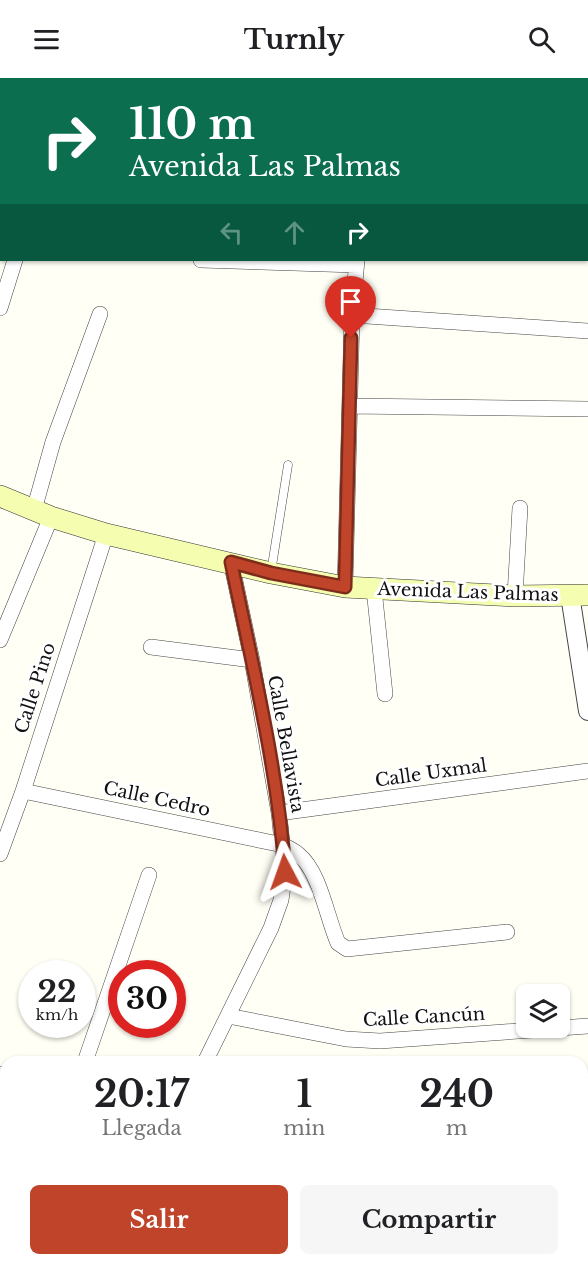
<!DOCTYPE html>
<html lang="es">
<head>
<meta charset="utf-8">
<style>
	body { margin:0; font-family:"Libre Baskerville",serif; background:#f6f6f6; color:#202124; height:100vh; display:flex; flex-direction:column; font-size:22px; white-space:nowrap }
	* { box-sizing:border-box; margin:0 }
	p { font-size:20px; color:#757577 }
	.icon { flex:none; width:33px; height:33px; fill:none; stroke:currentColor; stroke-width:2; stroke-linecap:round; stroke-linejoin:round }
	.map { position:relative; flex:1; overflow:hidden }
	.drawer { position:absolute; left:0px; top:978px; width:588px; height:210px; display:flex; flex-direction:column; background:#fff; border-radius:18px 18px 0 0; box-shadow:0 2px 4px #0004 }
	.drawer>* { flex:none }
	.top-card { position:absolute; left:0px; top:0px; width:588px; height:183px; box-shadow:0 2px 4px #0004; background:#0b6e4f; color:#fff; overflow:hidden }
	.tools { position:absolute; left:516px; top:906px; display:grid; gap:12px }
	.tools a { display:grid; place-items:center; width:54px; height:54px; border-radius:9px; background:#fff; box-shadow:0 2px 4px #0004; font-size:30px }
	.speed { position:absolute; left:18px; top:882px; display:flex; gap:12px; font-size:30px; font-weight:700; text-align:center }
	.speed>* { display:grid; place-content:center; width:78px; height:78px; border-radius:50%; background:#fff; box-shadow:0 2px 4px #0004; line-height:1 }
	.speed small { font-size:15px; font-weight:400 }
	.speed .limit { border:9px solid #d22; background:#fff; color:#111 }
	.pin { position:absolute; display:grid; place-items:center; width:51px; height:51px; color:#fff; margin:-62px -26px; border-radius:50% 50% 50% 0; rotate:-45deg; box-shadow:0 0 6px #0007 }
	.pin .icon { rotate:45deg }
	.me { position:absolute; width:66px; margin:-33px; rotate:356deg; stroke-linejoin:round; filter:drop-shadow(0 0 4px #0008) }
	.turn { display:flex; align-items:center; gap:21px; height:126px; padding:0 30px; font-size:27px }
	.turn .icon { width:78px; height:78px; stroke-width:2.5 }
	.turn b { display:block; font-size:42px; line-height:51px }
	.lanes { display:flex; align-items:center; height:57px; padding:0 30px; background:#0003; justify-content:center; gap:30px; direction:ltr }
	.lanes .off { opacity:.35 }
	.eta { display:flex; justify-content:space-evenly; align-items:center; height:102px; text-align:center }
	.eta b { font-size:36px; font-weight:700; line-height:42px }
	.button { display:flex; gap:12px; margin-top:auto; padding:12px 30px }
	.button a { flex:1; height:69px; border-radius:9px; background:#c0442a; color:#fff; font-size:24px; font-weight:700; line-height:69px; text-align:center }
	.button a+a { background:#f6f6f6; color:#202124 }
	header { display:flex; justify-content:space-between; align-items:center; height:78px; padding:0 30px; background:#fff; font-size:27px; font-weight:700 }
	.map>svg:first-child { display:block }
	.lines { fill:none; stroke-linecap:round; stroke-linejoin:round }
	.service-casing { stroke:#444; stroke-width:9 }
	.minor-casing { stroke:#444; stroke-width:16 }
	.tertiary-casing { stroke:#444; stroke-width:20 }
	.secondary-casing { stroke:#333; stroke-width:22 }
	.service { stroke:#fff; stroke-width:8 }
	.minor { stroke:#fff; stroke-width:15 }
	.tertiary { stroke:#fff; stroke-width:18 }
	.secondary { stroke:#f5fdb1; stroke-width:21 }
	.route-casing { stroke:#7d2c1b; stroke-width:15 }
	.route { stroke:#c0442a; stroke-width:10 }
	.labels { text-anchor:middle; stroke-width:6; stroke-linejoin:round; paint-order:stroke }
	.street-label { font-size:18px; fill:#111; stroke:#fff }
</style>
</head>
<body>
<header><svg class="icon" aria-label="menu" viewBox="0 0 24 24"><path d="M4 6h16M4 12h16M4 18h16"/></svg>Turnly<svg class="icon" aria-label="search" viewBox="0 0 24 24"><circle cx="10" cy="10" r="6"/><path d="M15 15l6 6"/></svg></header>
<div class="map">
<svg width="588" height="1188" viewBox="0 0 588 1188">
	<rect width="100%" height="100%" fill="#fffff5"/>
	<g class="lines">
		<g class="service-casing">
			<path id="service" d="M271,494L288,387"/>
		</g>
		<g class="minor-casing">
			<path id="minor" d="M377,0V2
				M586,35H588
				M586,155H588
				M201,182L356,187
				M0,230L15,182
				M352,237L588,253
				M350,328L588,331
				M34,432L53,364L100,236
				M345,509L352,237L357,182
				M374,511L385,616
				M515,518L520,430
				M0,562L51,439
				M151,569L252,582
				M23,713L283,767C288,770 295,773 299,777C320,794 327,840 338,865L347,871L507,854
				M279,735L588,693
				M0,776L23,713L106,456
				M228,938L346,961L380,963L588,948
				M85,984L149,797
				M205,984L271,850L281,822L285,794L279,735L252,582L231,484
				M0,996L6,999
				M0,1151L6,1138
				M109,1183L110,1182
				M458,1188L459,1182"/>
		</g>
		<g class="tertiary-casing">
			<path id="tertiary" d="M570,517L588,633
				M582,1168L588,1170
				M566,1188V1182"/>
		</g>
		<g class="secondary-casing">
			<path id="secondary" d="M0,418L51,439L106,456L271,495L345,509L515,518L588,517"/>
		</g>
		<use href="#service" class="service"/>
		<use href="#minor" class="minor"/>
		<use href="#tertiary" class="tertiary"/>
		<use href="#secondary" class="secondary"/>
	</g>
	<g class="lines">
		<g class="route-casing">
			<path id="route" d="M285,794C278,692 252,585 231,484L271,495L345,509L351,260"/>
		</g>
		<use href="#route" class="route"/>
	</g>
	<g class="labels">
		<g class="street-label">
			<text transform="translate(468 514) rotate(2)" y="6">Avenida Las Palmas</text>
			<text transform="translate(35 610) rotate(-72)" y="6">Calle Pino</text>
			<text transform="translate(286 666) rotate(80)" y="6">Calle Bellavista</text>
			<text transform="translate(431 695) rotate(-8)" y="6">Calle Uxmal</text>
			<text transform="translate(157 721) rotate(12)" y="6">Calle Cedro</text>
			<text transform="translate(424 939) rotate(-3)" y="6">Calle Cancún</text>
		</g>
	</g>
</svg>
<div class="tools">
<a><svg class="icon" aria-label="layers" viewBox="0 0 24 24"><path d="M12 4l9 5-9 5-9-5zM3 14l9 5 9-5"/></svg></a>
</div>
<div class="speed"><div>22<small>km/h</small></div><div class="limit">30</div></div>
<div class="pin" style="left:351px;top:260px;background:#d93025"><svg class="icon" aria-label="arrive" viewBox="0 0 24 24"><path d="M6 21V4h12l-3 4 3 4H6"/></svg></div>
<svg class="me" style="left:285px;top:794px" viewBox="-20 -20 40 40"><path d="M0-17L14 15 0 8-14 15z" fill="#c0442a" stroke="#fff" stroke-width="4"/></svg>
<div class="top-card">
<div class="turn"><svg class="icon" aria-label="right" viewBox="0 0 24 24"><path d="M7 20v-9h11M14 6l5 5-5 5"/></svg><div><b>110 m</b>Avenida Las Palmas</div></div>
<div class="lanes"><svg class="icon off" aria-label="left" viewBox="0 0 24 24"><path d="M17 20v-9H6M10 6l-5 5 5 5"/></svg><svg class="icon off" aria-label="ahead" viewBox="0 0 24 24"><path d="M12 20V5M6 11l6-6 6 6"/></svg><svg class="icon" aria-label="right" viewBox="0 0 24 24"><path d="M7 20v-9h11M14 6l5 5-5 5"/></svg></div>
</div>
<section class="drawer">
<div class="eta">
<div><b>20:17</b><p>Llegada</p></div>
<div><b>1</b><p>min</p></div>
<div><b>240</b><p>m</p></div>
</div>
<div class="button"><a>Salir</a><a>Compartir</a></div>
</section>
</div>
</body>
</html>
